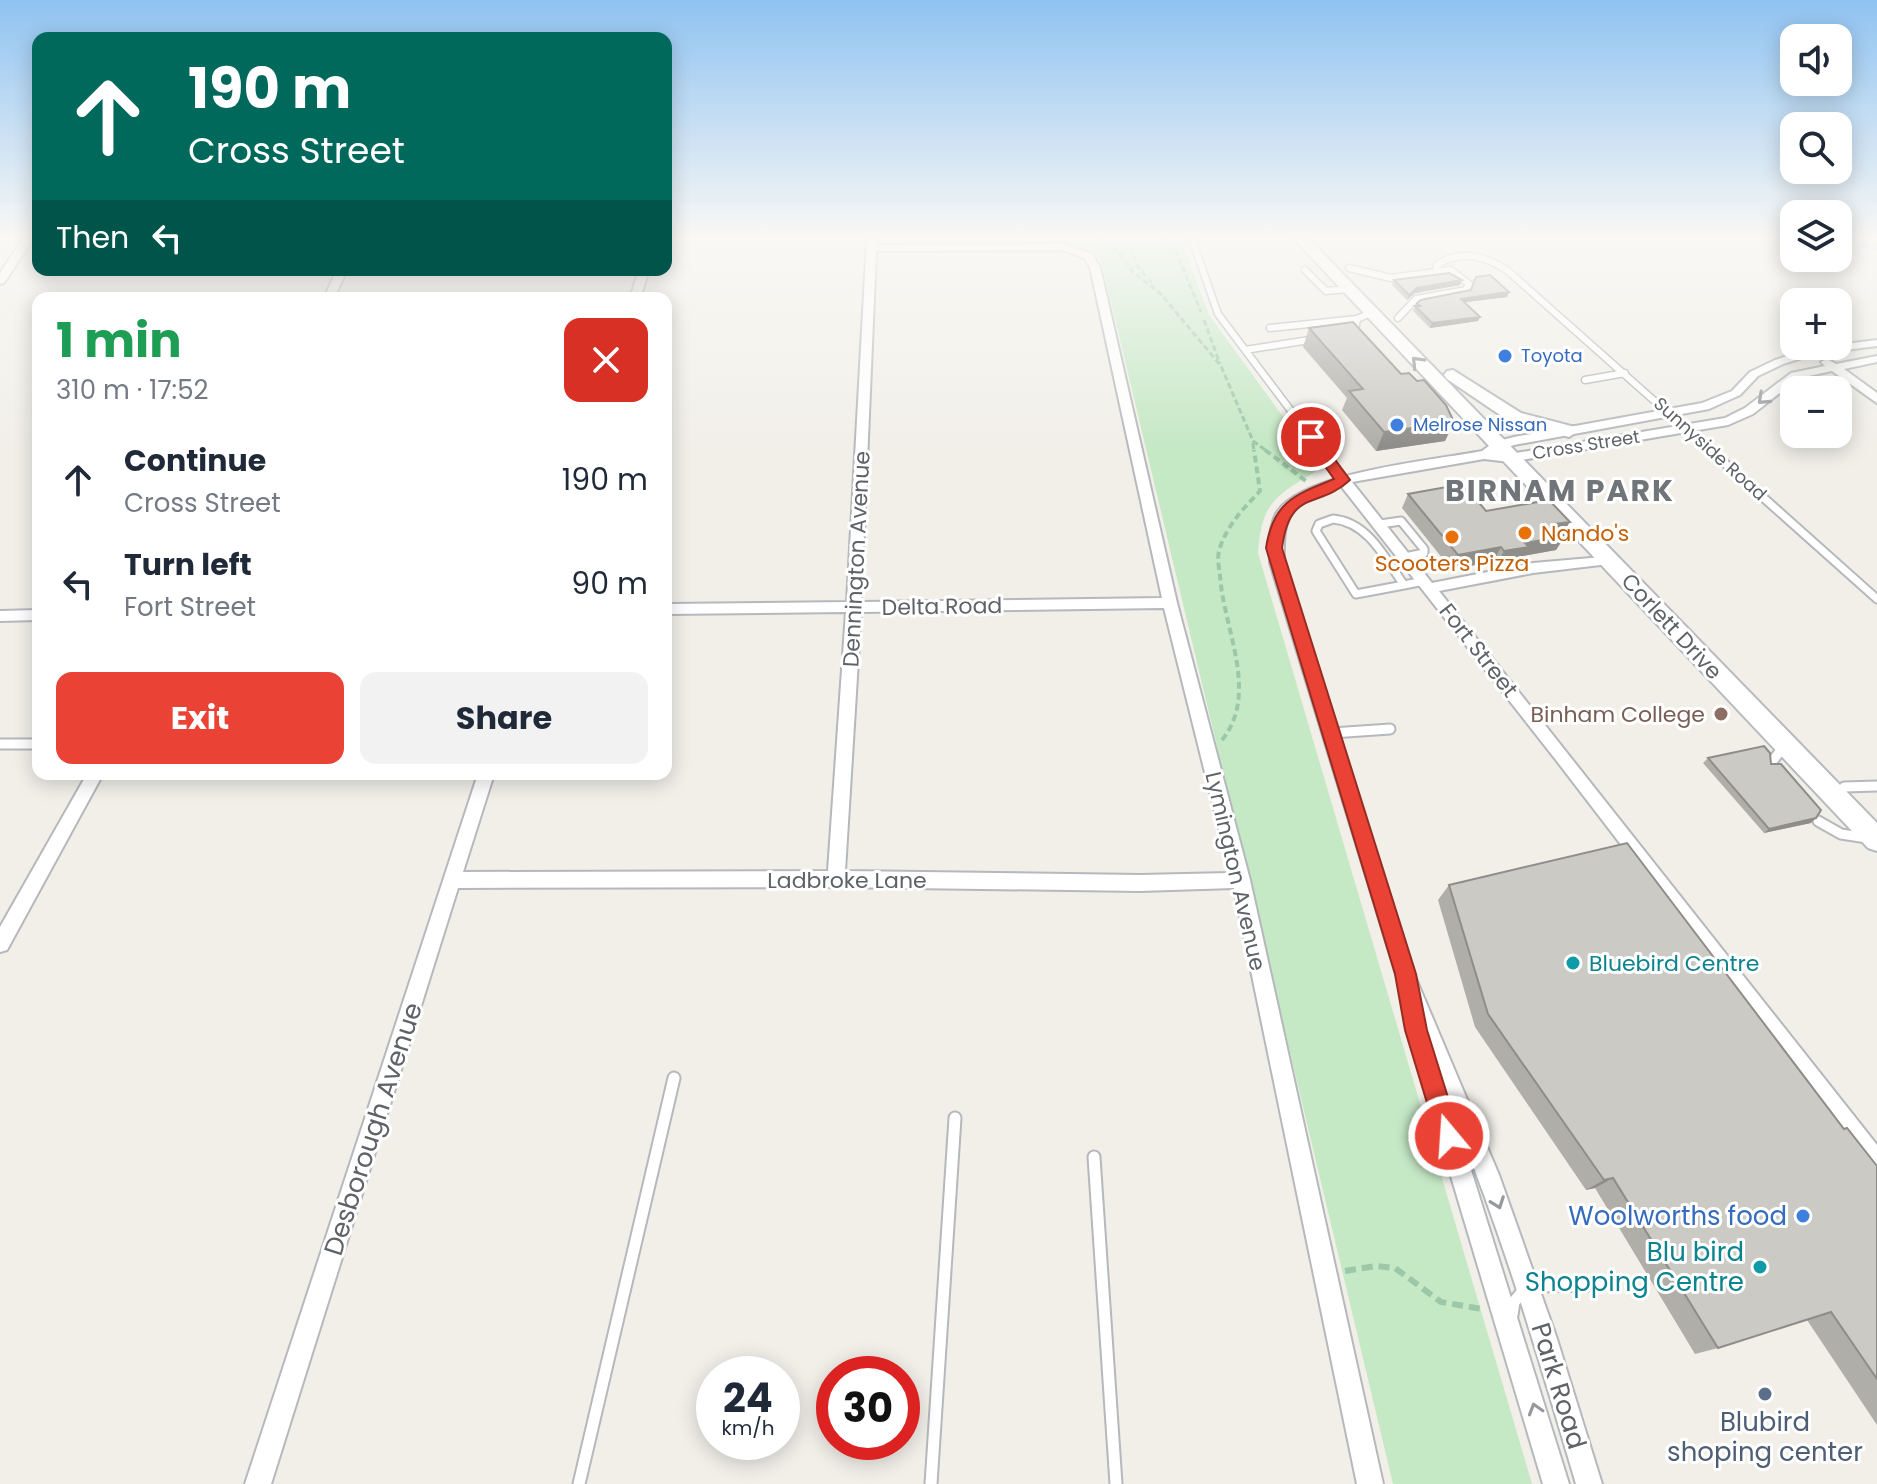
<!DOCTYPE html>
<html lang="en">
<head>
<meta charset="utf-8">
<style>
	body { margin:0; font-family:Poppins,sans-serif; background:#f2f2f3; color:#1f2937; height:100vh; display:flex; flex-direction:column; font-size:30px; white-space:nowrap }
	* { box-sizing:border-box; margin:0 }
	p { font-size:26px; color:#747a83 }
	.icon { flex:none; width:44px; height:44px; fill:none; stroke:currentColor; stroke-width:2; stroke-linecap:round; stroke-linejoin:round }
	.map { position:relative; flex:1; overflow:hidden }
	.drawer { position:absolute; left:32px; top:292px; width:640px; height:488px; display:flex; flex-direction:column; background:#fff; border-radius:16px; box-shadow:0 4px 20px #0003 }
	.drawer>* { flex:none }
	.guide { position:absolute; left:32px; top:32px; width:640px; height:244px; border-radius:16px; box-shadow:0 4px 20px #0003; background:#00695c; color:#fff; overflow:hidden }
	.fabs { position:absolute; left:1780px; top:24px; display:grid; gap:16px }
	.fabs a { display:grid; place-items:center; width:72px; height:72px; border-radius:16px; background:#fff; box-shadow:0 4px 20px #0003; font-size:40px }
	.speed { position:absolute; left:696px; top:1356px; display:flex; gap:16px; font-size:40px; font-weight:700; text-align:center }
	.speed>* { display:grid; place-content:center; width:104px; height:104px; border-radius:50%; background:#fff; box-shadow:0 4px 20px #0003; line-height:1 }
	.speed small { font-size:20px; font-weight:400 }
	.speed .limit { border:12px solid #d22; background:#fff; color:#111 }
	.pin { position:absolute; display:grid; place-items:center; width:68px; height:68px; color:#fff; margin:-34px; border:4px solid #fff; border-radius:50%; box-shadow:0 2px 8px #0007 }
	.me { position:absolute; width:88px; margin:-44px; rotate:342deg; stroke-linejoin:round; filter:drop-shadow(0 0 6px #0008) }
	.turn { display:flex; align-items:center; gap:28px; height:168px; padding:0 24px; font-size:36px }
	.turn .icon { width:104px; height:104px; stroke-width:2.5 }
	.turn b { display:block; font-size:56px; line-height:68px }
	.then { display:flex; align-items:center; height:76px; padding:0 24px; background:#0003; gap:16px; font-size:30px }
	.round { display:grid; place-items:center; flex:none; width:84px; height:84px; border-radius:16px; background:#f2f2f3 }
	.summary { display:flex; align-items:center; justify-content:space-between; height:136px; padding:0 24px }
	h1 { font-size:48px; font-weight:700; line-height:60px; color:#1e9e55 }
	.primary-button { display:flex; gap:16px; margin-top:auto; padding:16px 24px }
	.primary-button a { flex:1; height:92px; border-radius:16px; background:#ea4335; color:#fff; font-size:32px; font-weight:700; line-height:92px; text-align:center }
	.primary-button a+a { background:#f2f2f3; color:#1f2937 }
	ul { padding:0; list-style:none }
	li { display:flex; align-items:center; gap:24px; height:104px; padding:0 24px }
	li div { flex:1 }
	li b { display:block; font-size:30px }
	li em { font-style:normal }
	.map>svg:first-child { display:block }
	.green { fill:#c5e8c5 }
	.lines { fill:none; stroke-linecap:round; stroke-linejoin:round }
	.stream { stroke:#aadaff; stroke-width:4 }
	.service-far3-casing { stroke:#b5b8bc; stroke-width:9 }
	.service-far2-casing { stroke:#b5b8bc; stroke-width:11 }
	.service-far1-casing { stroke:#b5b8bc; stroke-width:13 }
	.service-casing { stroke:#b5b8bc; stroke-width:15 }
	.minor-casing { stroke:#b5b8bc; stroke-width:4 }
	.secondary-casing { stroke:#b6babf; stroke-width:4 }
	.path-far2 { stroke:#9cc7a9; stroke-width:3; stroke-dasharray:6 3; stroke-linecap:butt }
	.path-far1 { stroke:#9cc7a9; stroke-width:4; stroke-dasharray:7 4; stroke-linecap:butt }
	.path { stroke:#9cc7a9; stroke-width:6; stroke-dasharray:11 6; stroke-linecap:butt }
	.service-far3 { stroke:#fff; stroke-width:6 }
	.service-far2 { stroke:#fff; stroke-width:7 }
	.service-far1 { stroke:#fff; stroke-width:9 }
	.service { stroke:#fff; stroke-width:11 }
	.minor { fill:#fff; fill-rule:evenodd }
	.secondary { fill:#fff; fill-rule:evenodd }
	.wall { fill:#afaea9 }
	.shaded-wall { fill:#8f8d8a }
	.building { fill:#cccac5; stroke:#8f8d8a; stroke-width:2 }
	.oneway { stroke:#979a9d }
	.route { fill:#ea4335; stroke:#982c22; stroke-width:2 }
	.shop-dot { fill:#3f7fe0; stroke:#fff; stroke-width:3 }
	.food-dot { fill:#e8710a; stroke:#fff; stroke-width:3 }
	.education-dot { fill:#8d6e63; stroke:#fff; stroke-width:3 }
	.culture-dot { fill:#0f9aa8; stroke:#fff; stroke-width:3 }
	.service-dot { fill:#5c6f8a; stroke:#fff; stroke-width:3 }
	.labels { text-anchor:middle; stroke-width:6; stroke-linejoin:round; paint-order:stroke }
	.far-shop-label { font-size:18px; fill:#366cbe; stroke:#fff; text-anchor:start }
	.far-street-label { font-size:18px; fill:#5f6368; stroke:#fff }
	.food-label { font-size:22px; fill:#c56008; stroke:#fff; text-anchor:start }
	.street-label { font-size:22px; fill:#5f6368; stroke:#fff }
	.education-label { font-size:22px; fill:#785e54; stroke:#fff; text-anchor:end }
	.culture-label { font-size:22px; fill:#0d838f; stroke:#fff; text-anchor:start }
	.near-street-label { font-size:26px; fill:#5f6368; stroke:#fff }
	.near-shop-label { font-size:26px; fill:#366cbe; stroke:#fff; text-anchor:end }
	.near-culture-label { font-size:26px; fill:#0d838f; stroke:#fff; text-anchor:end }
	.near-service-label { font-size:26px; fill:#4e5e75; stroke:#fff }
	.district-label { font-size:30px; font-weight:bold; letter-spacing:2px; fill:#70757a; stroke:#fff }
</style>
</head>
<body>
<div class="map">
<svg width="1877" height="1484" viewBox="0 0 1877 1484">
	<rect width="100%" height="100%" fill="#f1efe8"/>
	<path class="green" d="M880,239H1181L1209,315L1319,466C1315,474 1307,476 1300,481C1267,501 1261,515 1258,553L1532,1484H1393L1101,260L1090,250L1065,243H907Z"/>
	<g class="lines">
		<path class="stream" d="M1838,241L1877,248"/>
		<g class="service-far3-casing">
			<path id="service-far3" d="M1192,239L1218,314L1322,452
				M1349,268L1391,278L1451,270L1469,284L1466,290L1416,299L1398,318
				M1305,270L1326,291L1348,289
				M1436,272L1437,265C1460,249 1486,256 1508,271L1712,452
				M1270,328L1357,319
				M1355,332L1357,319L1371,313
				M1245,350L1316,339
				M1585,380L1625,373"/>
		</g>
		<g class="service-far2-casing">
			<path id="service-far2" d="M1321,450L1343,480
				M1710,450L1877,599
				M1333,519C1368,522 1385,558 1404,585L1356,594L1316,531L1319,524Z
				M1380,524L1401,521L1424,549V553L1405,557
				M1404,585L1424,581"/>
		</g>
		<g class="service-far1-casing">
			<path id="service-far1" d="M1332,733L1390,729
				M0,744H38
				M1771,763L1785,745
				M1844,787L1877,786
				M1818,821L1841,834L1867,838"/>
		</g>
		<g class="service-casing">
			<path id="service" d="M1094,1157L1116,1484
				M1512,1315L1514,1302L1527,1286L1600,1285
				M579,1484L674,1078
				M931,1484L955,1118"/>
		</g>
		<g class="minor-casing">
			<path id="minor" d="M23,239H33L4,283L0,284V273Z
				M867,239H877V245L1064,244L1092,254L1100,267L1177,603L1250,880L1383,1484H1357L1234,888L1140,891L836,887L458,888L271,1484H245L478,774H494L463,872L828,871L846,612L666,614V604L847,602ZM1063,250L1084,258L1090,267L1162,598L861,602L876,251ZM1164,608L1230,873L1140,875L845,871L861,612Z
				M337,270H347L334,298H324Z
				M639,270H649L640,298H630Z
				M1877,340V346L1814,354L1783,364L1758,376L1740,395L1709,409L1514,445L1495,452L1510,454L1725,418L1745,408L1791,373L1825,366L1821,362L1827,359L1836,364L1877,356V362L1844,369L1877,393V403L1832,371L1799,378L1753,414L1728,425L1510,462L1484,459L1352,482L1432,583L1533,563L1614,556L1616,559L1614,562L1609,564L1533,573L1439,591L1877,1145V1173L1870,1169L1556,760L1341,486C1293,505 1282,509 1284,563L1414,974L1499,1175L1557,1339L1602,1484H1576C1540,1362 1504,1240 1456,1122L1569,1484H1543L1404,1019L1411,1011L1396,974L1270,563C1270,546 1268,530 1276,514C1299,472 1437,460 1482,451L1494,442L1514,437L1702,403L1732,391L1750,372L1775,360L1812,348Z
				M38,610V620L0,621V611Z
				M87,774H103L7,950L0,952V927Z"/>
		</g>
		<g class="secondary-casing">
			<path id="secondary" d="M1294,239H1309L1877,823V851L1868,848Z
				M1453,370L1521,413L1575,427L1578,431L1569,437L1509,421L1447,379L1444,375L1447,371Z"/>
		</g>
		<path class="path-far2" d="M1097,239L1114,247L1133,272L1160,293L1221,366L1253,441L1268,452
			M1127,239L1138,267L1153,284
			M1163,239L1173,244L1201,312
			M1204,320L1220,364
			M1253,443L1254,452"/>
		<path class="path-far1" d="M1265,450L1307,482
			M1222,740C1260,693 1223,628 1220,575C1219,568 1217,558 1219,551C1226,526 1243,509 1260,491L1254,450"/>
		<path class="path" d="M1345,1271L1376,1266L1395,1268L1441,1302L1482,1309"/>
		<use href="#service-far3" class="service-far3"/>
		<use href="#service-far2" class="service-far2"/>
		<use href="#service-far1" class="service-far1"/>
		<use href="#service" class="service"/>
		<use href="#minor" class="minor"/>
		<use href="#secondary" class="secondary"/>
	</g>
	<path class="wall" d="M1394,280L1460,285L1415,293L1407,300L1392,285Z
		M1471,291L1509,292L1507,297L1465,302L1478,321L1430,328L1413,311L1417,303Z
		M1309,328L1401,374L1454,422L1445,441L1376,451L1342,410L1347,398L1303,347Z
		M1408,494L1486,511L1562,533L1565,536L1556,550L1523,556L1520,561L1496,566L1493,562L1451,569L1402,508Z
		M1708,758L1771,764L1811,823L1764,833L1703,763Z
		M1449,885L1844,1129L1877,1166V1425L1807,1320L1718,1348L1695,1354L1595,1188L1586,1190L1475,1027L1438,900Z"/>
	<path class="shaded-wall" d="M1462,280L1460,285L1415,293L1407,300L1409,295L1417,288Z
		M1509,292L1507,297L1459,303L1461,299Z
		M1480,317L1478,321L1430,328L1432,323Z
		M1454,422L1445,441L1376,451L1384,432Z
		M1570,522L1561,536L1554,524Z
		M1565,536L1556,550L1523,556L1520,561L1496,566L1504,551L1525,543Z
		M1501,547L1493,562L1451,569L1458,555Z
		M1816,818L1811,823L1764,833L1769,829Z
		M1613,1178L1595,1188L1586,1190L1604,1180Z"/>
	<path class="building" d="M1449,273L1462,280L1417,288L1409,295L1394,280Z
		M1490,275L1509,292L1461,299L1480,317L1432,323L1415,306H1420L1417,303L1421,300L1471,290L1476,277Z
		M1353,322L1401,374L1409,373L1417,381L1424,380L1446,405L1454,422L1384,432L1349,391L1363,389L1309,328Z
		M1463,484L1486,511L1549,500L1570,522L1554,524L1565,536L1525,543L1529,547L1504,551L1501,547L1458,555L1408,494Z
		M1764,746L1770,753L1771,764H1781L1821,810L1816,818L1769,829L1708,758Z
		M1627,843L1844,1129L1847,1128L1877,1166V1379L1831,1312L1718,1348L1613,1178L1604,1180L1488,1014L1449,885Z"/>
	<defs><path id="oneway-chevron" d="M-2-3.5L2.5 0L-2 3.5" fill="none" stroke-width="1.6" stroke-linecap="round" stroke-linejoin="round" transform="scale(2)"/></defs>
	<g class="oneway">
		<use href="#oneway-chevron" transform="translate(1417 362) rotate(-134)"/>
		<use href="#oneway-chevron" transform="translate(1763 399) rotate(137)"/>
		<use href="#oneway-chevron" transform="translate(1498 1203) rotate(70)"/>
		<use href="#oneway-chevron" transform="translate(1535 1409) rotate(-107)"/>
	</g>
	<linearGradient id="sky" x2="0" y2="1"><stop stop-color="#8fc3f1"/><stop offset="0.53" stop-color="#f9f8f5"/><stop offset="1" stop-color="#f9f8f5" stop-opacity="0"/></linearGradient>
	<rect width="1877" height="447" fill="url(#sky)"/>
	<path class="route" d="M1311,433L1316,434L1350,480C1318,510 1290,487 1282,548L1416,974L1427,1030L1460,1136L1457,1144L1449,1148L1440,1144L1437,1136L1405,1030L1395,974L1266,548C1273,502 1294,495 1334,479L1304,437Z"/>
	<g class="shop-dot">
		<circle cx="1505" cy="356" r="8"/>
		<circle cx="1397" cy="425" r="8"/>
		<circle cx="1803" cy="1216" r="8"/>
	</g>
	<g class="food-dot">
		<circle cx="1525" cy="533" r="8"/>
		<circle cx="1452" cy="537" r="8"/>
	</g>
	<circle class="education-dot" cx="1721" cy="714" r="8"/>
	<g class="culture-dot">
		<circle cx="1573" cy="963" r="8"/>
		<circle cx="1760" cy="1267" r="8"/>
	</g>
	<circle class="service-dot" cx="1765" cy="1394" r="8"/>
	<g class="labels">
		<g class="far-shop-label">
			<text x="1521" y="362">Toyota</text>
			<text x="1413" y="431">Melrose Nissan</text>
		</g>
		<g class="far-street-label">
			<text transform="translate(1586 445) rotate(-9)" y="6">Cross Street</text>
			<text transform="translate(1710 449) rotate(42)" y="6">Sunnyside Road</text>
		</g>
		<g class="food-label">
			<text x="1541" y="541">Nando's</text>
			<text x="1452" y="571" text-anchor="middle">Scooters Pizza</text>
		</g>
		<g class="street-label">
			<text transform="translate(856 559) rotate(-87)" y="8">Dennington Avenue</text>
			<text transform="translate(942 606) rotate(-1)" y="8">Delta Road</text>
			<text transform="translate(1672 626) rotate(47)" y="8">Corlett Drive</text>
			<text transform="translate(1479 650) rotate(52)" y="8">Fort Street</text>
			<text transform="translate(1236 871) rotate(77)" y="8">Lymington Avenue</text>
			<text x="847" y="888">Ladbroke Lane</text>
		</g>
		<g class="education-label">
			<text x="1705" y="722">Binham College</text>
		</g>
		<g class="culture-label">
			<text x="1589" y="971">Bluebird Centre</text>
		</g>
		<g class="near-street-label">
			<text transform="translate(373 1129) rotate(-72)" y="9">Desborough Avenue</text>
			<text transform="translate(1559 1386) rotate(73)" y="9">Park Road</text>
		</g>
		<g class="near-shop-label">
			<text x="1787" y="1225">Woolworths food</text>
		</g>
		<g class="near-culture-label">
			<text x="1744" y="1261">Blu bird<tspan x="1744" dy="30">Shopping Centre</tspan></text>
		</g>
		<g class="near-service-label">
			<text x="1765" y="1431">Blubird<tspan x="1765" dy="30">shoping center</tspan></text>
		</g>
		<g class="district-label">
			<text x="1560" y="501">BIRNAM PARK</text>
		</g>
	</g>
</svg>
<div class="fabs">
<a><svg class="icon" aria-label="sound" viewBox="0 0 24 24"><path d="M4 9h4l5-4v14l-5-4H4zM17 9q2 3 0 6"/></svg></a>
<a><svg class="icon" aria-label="search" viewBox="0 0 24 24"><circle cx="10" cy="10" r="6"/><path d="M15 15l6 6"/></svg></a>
<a><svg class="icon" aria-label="layers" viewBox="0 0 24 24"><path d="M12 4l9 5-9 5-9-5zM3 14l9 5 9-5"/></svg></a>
<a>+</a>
<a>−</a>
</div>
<div class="speed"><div>24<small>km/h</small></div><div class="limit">30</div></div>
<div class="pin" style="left:1311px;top:437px;background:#d93025"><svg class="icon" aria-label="arrive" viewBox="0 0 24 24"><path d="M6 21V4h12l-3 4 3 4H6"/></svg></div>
<svg class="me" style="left:1449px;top:1136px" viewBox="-20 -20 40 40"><circle r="17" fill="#ea4335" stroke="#fff" stroke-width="3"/><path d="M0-11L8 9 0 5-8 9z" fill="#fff"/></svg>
<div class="guide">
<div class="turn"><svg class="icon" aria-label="ahead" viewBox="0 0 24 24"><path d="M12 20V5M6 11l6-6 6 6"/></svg><div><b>190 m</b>Cross Street</div></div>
<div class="then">Then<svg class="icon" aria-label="left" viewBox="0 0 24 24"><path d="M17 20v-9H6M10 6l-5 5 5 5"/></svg></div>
</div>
<section class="drawer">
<div class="summary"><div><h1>1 min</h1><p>310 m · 17:52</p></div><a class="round" style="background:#d93025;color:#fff"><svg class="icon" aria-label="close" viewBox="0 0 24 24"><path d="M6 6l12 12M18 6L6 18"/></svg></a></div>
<ul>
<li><svg class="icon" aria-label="ahead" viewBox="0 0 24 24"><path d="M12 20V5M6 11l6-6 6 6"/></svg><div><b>Continue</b><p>Cross Street</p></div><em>190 m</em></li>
<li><svg class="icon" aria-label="left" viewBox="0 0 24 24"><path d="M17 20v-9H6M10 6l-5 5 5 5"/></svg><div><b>Turn left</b><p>Fort Street</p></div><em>90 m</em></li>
</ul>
<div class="primary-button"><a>Exit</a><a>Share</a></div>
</section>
</div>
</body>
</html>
